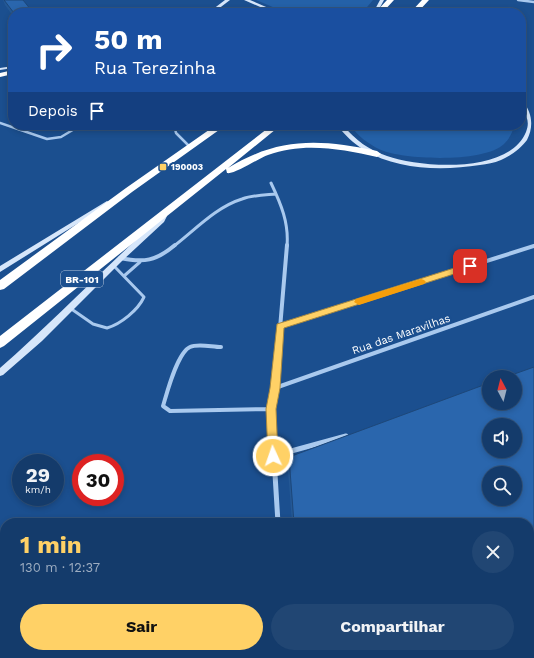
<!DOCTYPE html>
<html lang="pt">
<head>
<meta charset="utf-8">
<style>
	body { margin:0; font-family:"Work Sans",sans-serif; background:#214673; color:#f1f3f6; height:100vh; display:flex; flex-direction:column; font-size:15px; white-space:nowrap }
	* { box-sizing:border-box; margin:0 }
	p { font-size:13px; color:#9dadc1 }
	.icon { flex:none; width:22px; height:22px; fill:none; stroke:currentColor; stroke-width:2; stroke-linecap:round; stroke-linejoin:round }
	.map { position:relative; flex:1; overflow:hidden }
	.drawer { position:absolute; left:0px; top:518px; width:534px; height:140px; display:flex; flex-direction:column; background:#143b6b; border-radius:16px 16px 0 0; box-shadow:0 2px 6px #0003,0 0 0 1px #33557e }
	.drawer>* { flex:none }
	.hud { position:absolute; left:8px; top:8px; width:518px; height:122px; border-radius:16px; box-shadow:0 2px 6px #0003,0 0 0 1px #33557e; background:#1a4fa0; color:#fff; overflow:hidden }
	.needle { width:26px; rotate:353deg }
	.tools { position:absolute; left:482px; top:370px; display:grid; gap:8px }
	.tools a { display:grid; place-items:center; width:40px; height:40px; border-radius:50%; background:#143b6b; box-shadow:0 2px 6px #0003,0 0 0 1px #33557e; font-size:20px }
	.speed { position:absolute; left:12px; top:454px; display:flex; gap:8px; font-size:20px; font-weight:700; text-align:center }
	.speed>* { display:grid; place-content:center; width:52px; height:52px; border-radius:50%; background:#143b6b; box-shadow:0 2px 6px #0003,0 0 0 1px #33557e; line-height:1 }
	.speed small { font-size:10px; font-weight:400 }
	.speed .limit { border:6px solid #d22; background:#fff; color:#111 }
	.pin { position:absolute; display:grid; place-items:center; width:34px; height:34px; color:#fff; margin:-17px; border-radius:8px; box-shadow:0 2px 6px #0006 }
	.me { position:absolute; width:44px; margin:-22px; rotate:357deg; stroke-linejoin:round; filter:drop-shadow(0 0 3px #0008) }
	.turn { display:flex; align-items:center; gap:14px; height:84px; padding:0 20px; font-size:18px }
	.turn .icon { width:52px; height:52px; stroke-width:2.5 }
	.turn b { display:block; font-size:28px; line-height:34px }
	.then { display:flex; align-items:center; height:38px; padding:0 20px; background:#0003; gap:8px; font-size:15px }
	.round { display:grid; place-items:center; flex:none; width:42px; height:42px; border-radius:21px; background:#214673 }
	.head { display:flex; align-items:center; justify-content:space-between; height:68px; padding:0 20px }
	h1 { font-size:24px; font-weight:700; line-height:30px; color:#ffd166 }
	.cta { display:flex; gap:8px; margin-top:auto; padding:8px 20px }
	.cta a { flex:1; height:46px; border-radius:24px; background:#ffd166; color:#111; font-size:16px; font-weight:700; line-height:46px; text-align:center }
	.cta a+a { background:#214673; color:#f1f3f6 }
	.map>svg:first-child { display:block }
	.green { fill:#2461a8 }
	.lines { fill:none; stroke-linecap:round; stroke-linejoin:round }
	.lane-far1 { stroke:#a9c9ee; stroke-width:2.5 }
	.lane { stroke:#a9c9ee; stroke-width:3 }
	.street-far3 { stroke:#a9c9ee; stroke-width:2.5 }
	.street-far2 { stroke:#a9c9ee; stroke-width:3 }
	.street-far1 { stroke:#a9c9ee; stroke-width:4 }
	.street { stroke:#a9c9ee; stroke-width:5 }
	.secondary { fill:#d6e6fa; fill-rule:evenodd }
	.highway { fill:#fff; fill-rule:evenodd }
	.wall { fill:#245895; fill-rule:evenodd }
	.shaded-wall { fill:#1d4779 }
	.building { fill:#2a66ad; stroke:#1d4779; fill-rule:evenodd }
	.route { fill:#ffd166; stroke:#a68842 }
	.slow { fill:#f59e0b }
	.poi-dot { fill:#ffd166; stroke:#1b4f8f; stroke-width:1.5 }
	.labels { text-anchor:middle; stroke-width:4; stroke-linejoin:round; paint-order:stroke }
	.far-poi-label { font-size:9px; font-weight:bold; fill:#fff; stroke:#1b4f8f; text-anchor:start }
	.shield { fill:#1b4f8f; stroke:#bbcadd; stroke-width:1 }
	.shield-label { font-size:10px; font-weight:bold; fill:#fff }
	.street-label { font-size:11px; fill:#fff; stroke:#1b4f8f }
</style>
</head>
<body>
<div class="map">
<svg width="534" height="658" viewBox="0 0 534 658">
	<rect width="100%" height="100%" fill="#1b4f8f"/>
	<path class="green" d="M256,0H373L362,13H287Z
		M350,125H514C513,132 509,139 504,144C484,163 405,160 381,150C368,144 358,136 350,125Z"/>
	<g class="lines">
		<path class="lane-far1" d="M0,123L47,139L61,137L81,125
			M174,125L176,133L188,145"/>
		<path class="lane" d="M124,276L140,262
			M70,308L93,324L107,328C121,324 138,310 144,297L113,265"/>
		<path class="street-far3" d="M518,0L534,2"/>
		<path class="street-far2" d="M271,183C281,204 289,223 287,246
			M174,246C195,230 216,207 242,199C253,195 265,195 276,194"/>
		<path class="street-far1" d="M120,258C144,263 156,261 175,245
			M280,326L534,246
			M221,347C212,347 198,343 190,347C177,353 167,393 163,406L170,411L271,409
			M275,388L534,297
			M272,426L271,409L275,388L287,245"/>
		<path class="street" d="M272,425L278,523
			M273,456L346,436
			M286,653V658"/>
		<path class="secondary" d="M225,0H230L213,13H208Z
			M244,0H250L280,13H274Z
			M380,0H384L377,13H373Z
			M13,66V68L0,70V68Z
			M521,100L523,101C532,113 534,126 527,140C521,148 511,156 501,160C494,163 487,164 480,165C442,171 397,170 364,150C353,143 345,135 337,125H343C355,140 369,150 387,156C421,168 509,174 526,132C532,117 521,112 521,100Z
			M107,201L110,203L109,204L0,272V266Z
			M162,214H166L167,216L164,222L123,260L42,341L3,375L0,376V368C55,320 105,267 159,219Z"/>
		<path class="highway" d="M387,0H394L382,13H375Z
			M422,0H429L417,13H410Z
			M13,70V74L0,77V73Z
			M216,125H226L132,192L4,289L0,290V280L126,188Z
			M272,125H281L228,168C279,137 320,139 377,151L381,154L377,157C342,149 303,142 268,155C259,158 234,175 227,173L226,169L4,346L0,348V336Z"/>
	</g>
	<path class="wall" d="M3,0H23L31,10L32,13H13V16L5,5Z
		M534,367V658H303V653H529V523H292L288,470L289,457L489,383V403H515V377H506ZM489,425H515V451H489ZM489,473H515V499H489Z"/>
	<path class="shaded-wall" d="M31,10L32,13H17Z"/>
	<path class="building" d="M4,0H23L31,10L17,13H14Z
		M534,367V658H305V653H529V523H294L289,457L489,383V403H515V377H506ZM489,425H515V451H489ZM489,473H515V499H489Z"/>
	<path class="route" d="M470,263L475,266L473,268L284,328L280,388L276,409L278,456L277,459L273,460L269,459L268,456L266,409L270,388L277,324Z"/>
	<path class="slow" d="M421,279L424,280L426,282L424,284L359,305L354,302L356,299Z"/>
	<rect class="poi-dot" x="159" y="163" width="8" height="8" rx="2"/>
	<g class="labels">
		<g class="far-poi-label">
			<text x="171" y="170">190003</text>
		</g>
		<rect class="shield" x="61" y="271" width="42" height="16" rx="3"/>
		<g class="shield-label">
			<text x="82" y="283">BR-101</text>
		</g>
		<g class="street-label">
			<text transform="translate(401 334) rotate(-19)" y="4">Rua das Maravilhas</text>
		</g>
	</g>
</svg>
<div class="tools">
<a><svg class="needle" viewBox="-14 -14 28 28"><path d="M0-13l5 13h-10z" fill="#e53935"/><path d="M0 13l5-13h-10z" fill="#9dadc1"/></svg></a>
<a><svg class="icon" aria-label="sound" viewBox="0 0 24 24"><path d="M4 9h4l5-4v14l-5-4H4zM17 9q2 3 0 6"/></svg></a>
<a><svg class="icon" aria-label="search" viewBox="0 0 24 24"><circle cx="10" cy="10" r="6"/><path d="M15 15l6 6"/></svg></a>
</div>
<div class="speed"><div>29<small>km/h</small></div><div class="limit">30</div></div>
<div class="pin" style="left:470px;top:266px;background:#d93025"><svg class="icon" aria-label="arrive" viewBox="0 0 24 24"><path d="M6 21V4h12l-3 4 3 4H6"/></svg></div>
<svg class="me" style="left:273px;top:456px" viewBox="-20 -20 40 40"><circle r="17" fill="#ffd166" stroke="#fff" stroke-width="3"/><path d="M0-11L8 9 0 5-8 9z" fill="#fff"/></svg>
<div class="hud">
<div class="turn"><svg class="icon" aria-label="right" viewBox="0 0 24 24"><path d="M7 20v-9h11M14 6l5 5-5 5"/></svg><div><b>50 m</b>Rua Terezinha</div></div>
<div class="then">Depois<svg class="icon" aria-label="arrive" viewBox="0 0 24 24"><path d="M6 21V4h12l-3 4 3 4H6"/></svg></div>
</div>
<section class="drawer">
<div class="head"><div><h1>1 min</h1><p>130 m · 12:37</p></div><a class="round"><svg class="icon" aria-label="close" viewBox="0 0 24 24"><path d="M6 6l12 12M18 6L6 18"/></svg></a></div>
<div class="cta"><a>Sair</a><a>Compartilhar</a></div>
</section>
</div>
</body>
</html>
